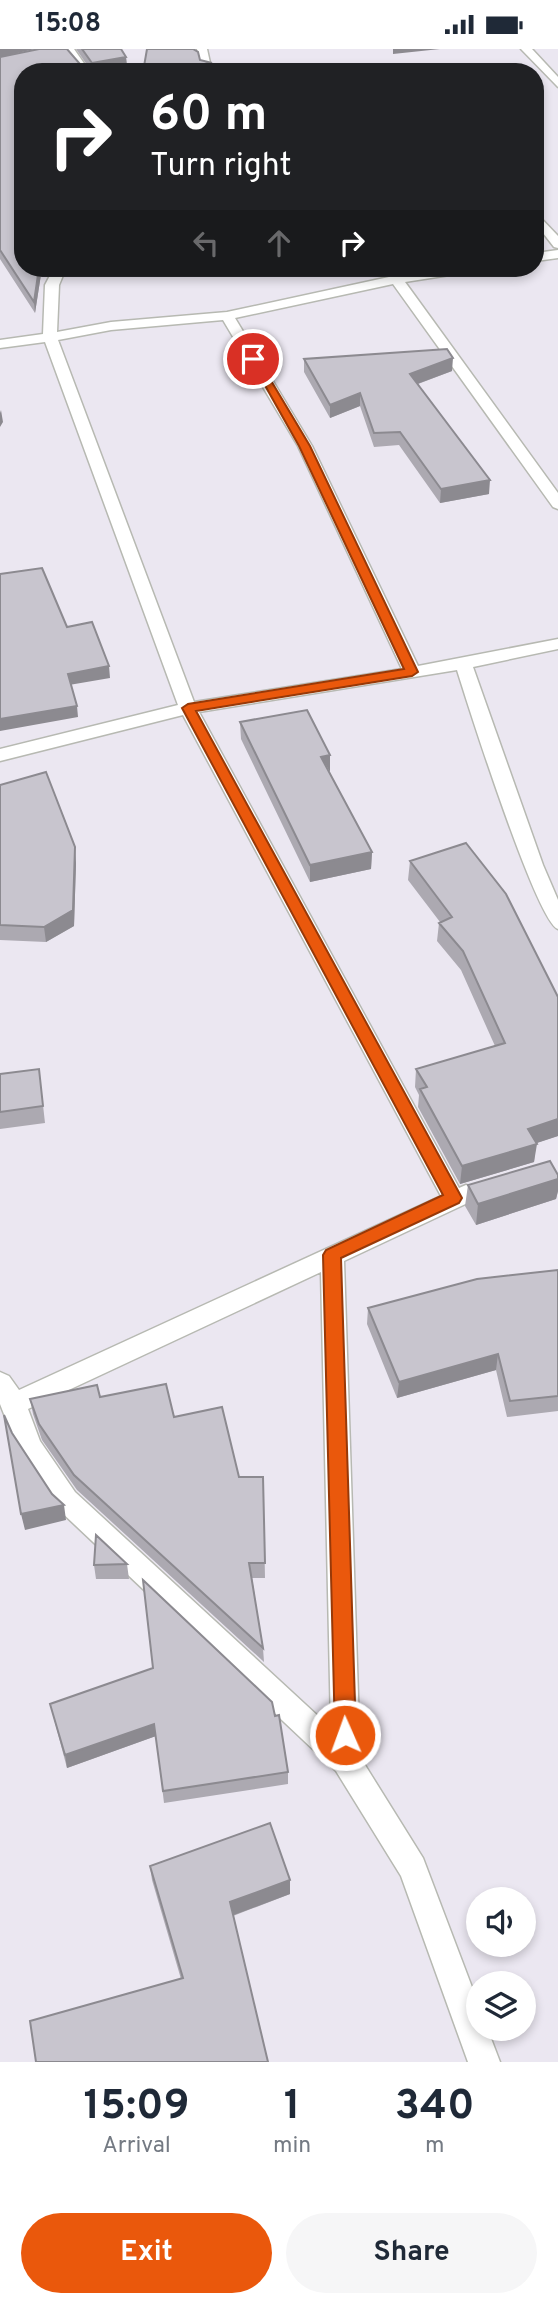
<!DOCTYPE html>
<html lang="en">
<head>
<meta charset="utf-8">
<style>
	body { margin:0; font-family:Overpass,sans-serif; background:#f6f6f7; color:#1f2937; height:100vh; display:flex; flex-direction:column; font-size:26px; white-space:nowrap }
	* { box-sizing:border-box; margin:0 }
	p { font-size:23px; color:#747a83 }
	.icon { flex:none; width:38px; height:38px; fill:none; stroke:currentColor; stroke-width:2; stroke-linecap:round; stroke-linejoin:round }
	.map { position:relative; height:2013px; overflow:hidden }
	.details { display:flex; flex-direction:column; background:#fff; flex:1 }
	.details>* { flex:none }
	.top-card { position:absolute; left:14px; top:14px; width:530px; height:214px; border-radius:28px; box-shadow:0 4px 10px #0003; background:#202124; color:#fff; overflow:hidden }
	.controls { position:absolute; left:466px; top:1838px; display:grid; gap:14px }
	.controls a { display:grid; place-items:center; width:70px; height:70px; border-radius:50%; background:#fff; box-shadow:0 4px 10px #0003; font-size:35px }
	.pin { position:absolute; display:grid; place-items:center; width:60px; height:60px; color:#fff; margin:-30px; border:4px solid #fff; border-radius:50%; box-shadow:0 2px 7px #0007 }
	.me { position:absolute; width:77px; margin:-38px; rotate:358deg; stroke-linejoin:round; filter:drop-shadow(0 0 5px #0008) }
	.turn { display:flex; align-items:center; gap:24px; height:147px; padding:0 21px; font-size:32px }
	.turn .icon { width:91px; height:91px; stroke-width:2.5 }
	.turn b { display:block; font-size:49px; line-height:60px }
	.lanes { display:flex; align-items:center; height:66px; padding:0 21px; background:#0003; justify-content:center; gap:35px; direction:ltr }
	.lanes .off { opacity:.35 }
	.eta { display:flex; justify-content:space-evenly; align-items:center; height:119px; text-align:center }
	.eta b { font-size:42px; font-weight:700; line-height:49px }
	.cta { display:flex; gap:14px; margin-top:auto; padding:14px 21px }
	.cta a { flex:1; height:80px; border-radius:42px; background:#ea580c; color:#fff; font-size:28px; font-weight:700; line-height:80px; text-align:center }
	.cta a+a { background:#f6f6f7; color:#1f2937 }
	.status { display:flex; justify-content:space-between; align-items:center; height:49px; padding:0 35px; background:#fff; direction:ltr }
	.status svg { height:19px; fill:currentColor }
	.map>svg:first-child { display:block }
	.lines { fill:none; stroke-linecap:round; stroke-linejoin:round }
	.minor-casing { stroke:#b7b9b2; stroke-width:3 }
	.minor { fill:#fff; fill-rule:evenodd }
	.wall { fill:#aca9b1 }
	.shaded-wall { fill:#8c8a90 }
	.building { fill:#c8c5ce; stroke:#8c8a90; stroke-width:2 }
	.route { fill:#ea580c; stroke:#983908; stroke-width:2 }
</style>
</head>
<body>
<div class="status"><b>15:08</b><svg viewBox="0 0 49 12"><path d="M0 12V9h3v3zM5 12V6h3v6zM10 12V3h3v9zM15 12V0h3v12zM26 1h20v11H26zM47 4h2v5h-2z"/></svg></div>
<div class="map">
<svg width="558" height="2013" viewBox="0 0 558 2013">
	<rect width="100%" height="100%" fill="#ebe7f1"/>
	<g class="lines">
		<g class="minor-casing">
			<path id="minor" d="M64,0H74L90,23H79Z
				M197,0H207L212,23H202Z
				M521,0H532L558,28V38Z
				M536,164L558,187V199L554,198L536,175Z
				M558,201V209L536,212V204Z
				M54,219H66L59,236L57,283L111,273L227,263L389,228L385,219H395L400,226L446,219H475L469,223L405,233L558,444V460L553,458L393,235L235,269L312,397L418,617L558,590V600L473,618L543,816L558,851V880C537,874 468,656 457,621L199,663L459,1139L466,1136L474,1139L477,1145L474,1151L344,1212L360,1708L423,1809L478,1954V1979H487L500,2013H468L401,1827L336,1722L57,1459L17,1398L0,1355V1323L9,1327L19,1341L441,1147L183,666L0,712V700L178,656L45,293L0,299V291L43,285L45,236ZM223,271L298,397L402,620L194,653L58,291L111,281ZM321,1223L331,1679L75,1443L40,1392L28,1360Z"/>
		</g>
		<use href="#minor" class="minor"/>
	</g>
	<path class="wall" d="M76,0H121L126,8L127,18L92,23Z
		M0,8L80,15V23H23V219H42L35,264L0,210Z
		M304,310L452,322L418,335L489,445L440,454L399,396L374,398L360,357L330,369L304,323Z
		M240,673L330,724L372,803L371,820L310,833L241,690Z
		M0,736L76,814L74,877L46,893L0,891Z
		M410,812L558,948V1087L536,1094L534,1113L460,1135L418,1058L419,1046L415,1038L416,1020L495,997L461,921L437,892L439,874L440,873L408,831Z
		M39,1020L45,1074L0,1080V1025Z
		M558,1126V1142L556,1150L476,1176L465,1157L468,1136Z
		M558,1221V1362L507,1368L496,1321L397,1349L367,1275L368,1259Z
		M100,1348L174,1368L239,1428H263L265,1529H252L263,1599L264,1613L77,1441L42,1391L33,1365L30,1350Z
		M127,1515L129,1530H96L94,1516Z
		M50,1655L275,1667L288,1723V1735L164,1754L156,1687L67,1719Z
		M150,1817L290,1845L233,1867L268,2013L181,1930L152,1831Z"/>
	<path class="shaded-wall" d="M0,0H35L0,8Z
		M393,0H440L393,5Z
		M126,8L127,18L92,23V14Z
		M212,14V23H149Z
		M80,15V23H33Z
		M39,219H42L35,264L34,253Z
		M453,309L452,322L409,338L410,325Z
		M360,344V357L330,369V356Z
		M1,361L3,373L0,378V364Z
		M490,431L489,445L440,454L441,440Z
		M109,617L110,629L69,636L68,625Z
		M77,657L78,668L0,682V670Z
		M330,706V723L321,708Z
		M75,798L76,814L74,877L46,893L44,878Z
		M372,803L371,820L310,833V816Z
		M558,1070V1087L525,1098L528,1080Z
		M537,1095L534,1113L460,1135L462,1117Z
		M558,1130V1142L556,1150L476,1176L478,1155Z
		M498,1305L496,1321L397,1349L399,1333Z
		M64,1456L66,1471L25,1481L21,1465Z
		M154,1675L156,1687L67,1719L65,1706Z
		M290,1831V1845L231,1867L230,1853Z"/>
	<path class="building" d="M39,0H67L80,15L33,23H23V219H39L34,253L0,201V8Z
		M82,0H121L126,8L92,14Z
		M147,0H193L198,3L200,11L212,14L143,23Z
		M447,300L453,309L410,325L490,431L441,440L400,383L374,384L360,344L330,356L304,310Z
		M42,519L67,578L92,573L109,617L68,625L77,657L0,670V525Z
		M307,661L330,706L321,708L372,803L310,816L240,673Z
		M46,723L75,798L73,861L44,878L0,876V736Z
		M466,794L506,845L558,948V1070L528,1080L537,1095L462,1117L420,1040L427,1038L416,1020L505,994L463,902L439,874L452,868L410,812Z
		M39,1020L43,1057L0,1063V1025Z
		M550,1112L558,1126V1130L478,1155L468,1136Z
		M558,1221V1347L510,1352L498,1305L399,1333L368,1259L477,1230Z
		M166,1335L174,1368L222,1358L239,1428H263L265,1514H249L263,1599L74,1426L39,1375L30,1350L97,1336L100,1348Z
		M4,1366L12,1384L52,1445L64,1456L21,1465Z
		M96,1486L127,1515L94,1516Z
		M143,1531L272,1653L275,1667L279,1666L288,1723L163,1742L154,1675L65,1706L50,1655L153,1619Z
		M270,1774L290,1831L230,1853L268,2013H36L30,1972L183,1929L150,1817Z"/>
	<path class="route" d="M249,308L258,310L310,397L418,623L412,627L196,662L462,1149L459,1154L341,1209L356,1686L353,1693L345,1696L338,1693L335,1686L323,1206L326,1201L443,1146L182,659L188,655L404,620L299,397Z"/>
</svg>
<div class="controls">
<a><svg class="icon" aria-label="sound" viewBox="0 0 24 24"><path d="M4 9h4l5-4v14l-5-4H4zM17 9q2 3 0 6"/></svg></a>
<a><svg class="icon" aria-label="layers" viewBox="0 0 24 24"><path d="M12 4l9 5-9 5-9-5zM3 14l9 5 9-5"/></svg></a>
</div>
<div class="pin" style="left:253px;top:310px;background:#d93025"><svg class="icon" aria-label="arrive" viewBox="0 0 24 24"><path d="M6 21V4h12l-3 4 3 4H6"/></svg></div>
<svg class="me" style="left:345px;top:1686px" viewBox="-20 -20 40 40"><circle r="17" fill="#ea580c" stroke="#fff" stroke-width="3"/><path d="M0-11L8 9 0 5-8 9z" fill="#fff"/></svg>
<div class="top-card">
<div class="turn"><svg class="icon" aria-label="right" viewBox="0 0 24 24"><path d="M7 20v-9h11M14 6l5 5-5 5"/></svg><div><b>60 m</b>Turn right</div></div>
<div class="lanes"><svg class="icon off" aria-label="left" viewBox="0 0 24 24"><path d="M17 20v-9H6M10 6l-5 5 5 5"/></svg><svg class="icon off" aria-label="ahead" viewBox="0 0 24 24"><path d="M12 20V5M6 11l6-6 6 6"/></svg><svg class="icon" aria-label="right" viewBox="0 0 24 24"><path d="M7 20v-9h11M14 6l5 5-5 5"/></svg></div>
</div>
</div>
<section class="details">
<div class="eta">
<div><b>15:09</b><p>Arrival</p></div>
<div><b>1</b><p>min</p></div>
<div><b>340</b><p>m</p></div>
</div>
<div class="cta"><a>Exit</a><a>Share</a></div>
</section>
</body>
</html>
